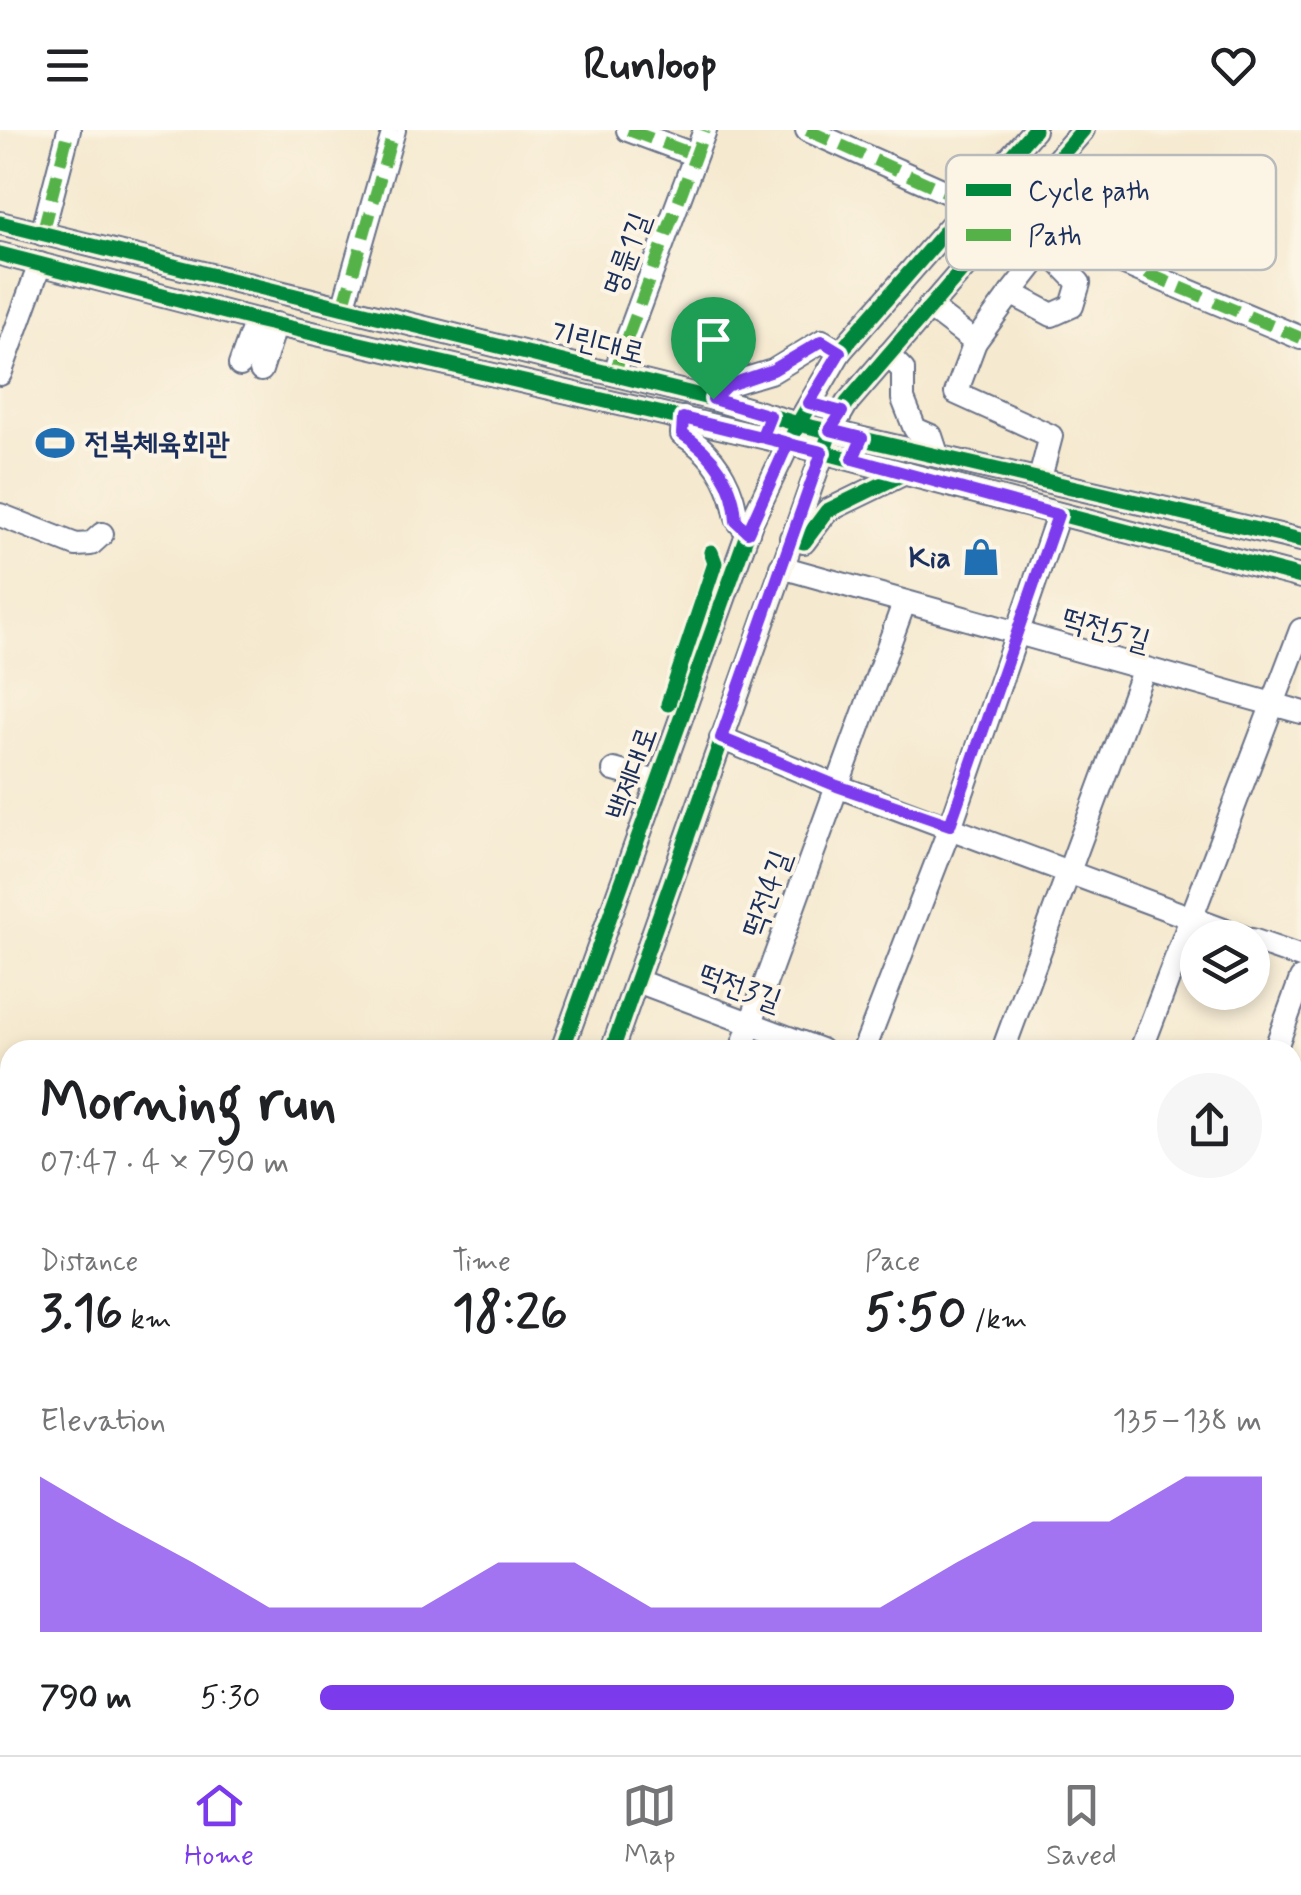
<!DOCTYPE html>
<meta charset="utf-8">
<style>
body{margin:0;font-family:Mynerve,"Poor Story",sans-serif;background:#f6f6f6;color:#202124;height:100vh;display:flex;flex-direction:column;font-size:38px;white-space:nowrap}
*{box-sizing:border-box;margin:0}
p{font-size:32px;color:#757577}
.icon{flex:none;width:55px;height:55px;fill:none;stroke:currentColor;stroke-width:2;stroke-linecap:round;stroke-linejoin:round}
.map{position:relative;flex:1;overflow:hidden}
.side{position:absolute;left:0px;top:910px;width:1302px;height:715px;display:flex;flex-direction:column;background:#fff;border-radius:30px 30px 0 0;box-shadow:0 5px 15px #0003}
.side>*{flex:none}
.controls{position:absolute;left:1180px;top:790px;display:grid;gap:20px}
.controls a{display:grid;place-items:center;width:90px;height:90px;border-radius:50%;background:#fff;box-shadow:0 5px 15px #0003;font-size:50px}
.pin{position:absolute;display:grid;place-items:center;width:85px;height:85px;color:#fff;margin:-102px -42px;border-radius:50% 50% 50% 0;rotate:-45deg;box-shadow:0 0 10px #0007}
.pin .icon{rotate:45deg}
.round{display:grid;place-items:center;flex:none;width:105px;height:105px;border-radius:52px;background:#f6f6f6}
.headline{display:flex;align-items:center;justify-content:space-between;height:170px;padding:0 40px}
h1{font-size:55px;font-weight:700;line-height:75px}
.figures{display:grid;grid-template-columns:repeat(3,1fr);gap:15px;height:170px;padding:10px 40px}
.figures div{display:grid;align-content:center}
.figures b{font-size:50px;font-weight:700}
.figures small{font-size:28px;font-weight:400}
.figures p{font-size:28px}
.chart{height:280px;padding:20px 40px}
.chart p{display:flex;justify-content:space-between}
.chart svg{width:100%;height:180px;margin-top:10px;fill:#7c3aed;opacity:.7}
ul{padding:0 40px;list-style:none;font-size:32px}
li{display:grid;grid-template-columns:160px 120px 1fr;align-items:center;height:75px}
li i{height:25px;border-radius:12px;background:#7c3aed}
header{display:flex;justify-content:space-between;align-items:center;height:130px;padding:0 40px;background:#fff;font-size:45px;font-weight:700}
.tab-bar{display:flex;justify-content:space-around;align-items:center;height:140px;border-top:2px solid #e0e0e0;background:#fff;font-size:28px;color:#757577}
.tab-bar a{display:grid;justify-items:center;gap:5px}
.tab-bar .active{color:#7c3aed}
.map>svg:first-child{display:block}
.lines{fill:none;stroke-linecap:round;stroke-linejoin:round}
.minor-casing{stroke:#677086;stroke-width:26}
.minor{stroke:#fff;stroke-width:22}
.quiet{stroke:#55b248;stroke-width:12;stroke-dasharray:25 12;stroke-linecap:butt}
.cycleway-casing{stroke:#fcf5e5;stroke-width:21}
.cycleway{stroke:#00873e;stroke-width:15}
.route-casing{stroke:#fff;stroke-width:20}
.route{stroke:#7c3aed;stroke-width:12}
.labels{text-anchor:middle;stroke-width:8;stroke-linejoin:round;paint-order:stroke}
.street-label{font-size:30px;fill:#1b2f5e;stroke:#fcf5e5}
.poi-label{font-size:30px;font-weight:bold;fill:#1b2f5e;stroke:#fcf5e5;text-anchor:start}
.key{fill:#fcf5e5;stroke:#b8babc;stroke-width:2.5}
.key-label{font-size:28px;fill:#1b2f5e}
</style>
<header><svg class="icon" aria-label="menu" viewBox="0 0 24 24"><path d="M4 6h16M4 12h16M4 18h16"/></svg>Runloop<svg class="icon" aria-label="heart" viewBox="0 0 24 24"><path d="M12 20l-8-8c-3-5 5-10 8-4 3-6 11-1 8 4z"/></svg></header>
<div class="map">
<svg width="1301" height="1625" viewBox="0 0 1301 1625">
<rect width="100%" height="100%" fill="#fcf5e5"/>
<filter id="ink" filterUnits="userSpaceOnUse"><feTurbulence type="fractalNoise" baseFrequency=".01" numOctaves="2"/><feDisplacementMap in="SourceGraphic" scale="20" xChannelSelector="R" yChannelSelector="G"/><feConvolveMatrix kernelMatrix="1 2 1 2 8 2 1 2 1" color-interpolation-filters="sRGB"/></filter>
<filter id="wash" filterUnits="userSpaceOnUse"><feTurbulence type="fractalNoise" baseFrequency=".0048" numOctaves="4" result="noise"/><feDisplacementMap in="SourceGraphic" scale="40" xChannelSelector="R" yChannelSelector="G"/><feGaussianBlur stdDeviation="2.25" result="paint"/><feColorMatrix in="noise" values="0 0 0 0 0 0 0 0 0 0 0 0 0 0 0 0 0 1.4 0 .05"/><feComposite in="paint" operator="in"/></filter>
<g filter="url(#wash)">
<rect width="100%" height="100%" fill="#f5e9cf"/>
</g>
<g filter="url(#ink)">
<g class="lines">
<g class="minor-casing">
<g id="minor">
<path d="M628,0L695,25"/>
<path d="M807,0L969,72"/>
<path d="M1017,75L1041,99L1301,208"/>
<path d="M0,93L713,269L798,294L1301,410"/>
<path d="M42,104L69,0"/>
<path d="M0,124L256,190L788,313L1301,447"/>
<path d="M1011,163L1055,107"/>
<path d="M929,177L975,212"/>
<path d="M343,178L394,0"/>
<path d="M888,225L903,240V269L915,299L931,306L937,324"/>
<path d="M240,235L256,190"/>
<path d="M261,240L276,194"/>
<path d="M0,244L40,134"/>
<path d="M614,244L705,0"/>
<path d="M713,269L726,255L773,241L822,211L840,222"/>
<path d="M683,288L682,304C707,319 723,339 732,367C737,383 734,390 748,402"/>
<path d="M1040,348L1051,306L956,263L975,212L1011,163L1052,185L1072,176L1079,153L1048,121"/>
<path d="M0,385L76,415L91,414L102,404"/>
<path d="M791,408L804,412L827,381L905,343"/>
<path d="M781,437L1301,582"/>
<path d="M721,608L837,656L1245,808"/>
<path d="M614,640L657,652"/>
<path d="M1252,810L1301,827"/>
<path d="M637,851L821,920"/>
<path d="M562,920L751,393L798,294L840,222L1034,0"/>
<path d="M612,920L831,300L847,273L1083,0"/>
<path d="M741,920L904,473"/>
<path d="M864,920L951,695L1058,385"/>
<path d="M1003,920L1143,541"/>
<path d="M1141,920L1301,500"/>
<path d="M1275,920L1301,849"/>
<path d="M1292,1097L1301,1100"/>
<path d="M1292,1221L1301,1198"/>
<path d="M1292,1282L1301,1259"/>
<path d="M1292,1307V1312"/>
<path d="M0,1536L10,1540"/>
<path d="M210,1615L237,1625"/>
<path d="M900,1615L904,1625"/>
<path d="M4,1625L10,1610"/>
<path d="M303,1625L306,1615"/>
<path d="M343,1625L347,1615"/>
<path d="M478,1625L482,1615"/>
<path d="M605,1625L609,1615"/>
<path d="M801,1625L833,1615"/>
<path d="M1142,1625L1146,1615"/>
<path d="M1165,1625L1169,1615"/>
</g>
</g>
<use href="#minor" class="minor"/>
<g class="quiet">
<path d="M628,0L695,25"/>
<path d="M807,0L969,72"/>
<path d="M1017,75L1041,99L1301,208"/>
<path d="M42,104L69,0"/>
<path d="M343,178L394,0"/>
<path d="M614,244L705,0"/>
<path d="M4,1625L10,1610"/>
</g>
<g class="cycleway-casing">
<g id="cycleway">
<path d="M0,93L713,269L798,294L1301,410"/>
<path d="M0,124L256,190L788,313L1301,447"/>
<path d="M791,408L804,412L827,381L905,343"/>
<path d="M668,574L715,433L711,422"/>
<path d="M562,920L751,393L798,294L840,222L1034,0"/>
<path d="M612,920L831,300L847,273L1083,0"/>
</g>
</g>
<use href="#cycleway" class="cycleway"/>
</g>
</g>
<g class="lines" filter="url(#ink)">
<g class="route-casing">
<path id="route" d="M713,269L770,286L762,306L788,313L748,402L736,391C735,354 713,323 682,304L683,288L822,322L721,608L837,656L950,695L1058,385L853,329L862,308L830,300L842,282L809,273L840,222L822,211L773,240L726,256L713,269"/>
</g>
<use href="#route" class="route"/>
</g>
<defs>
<g id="stadium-bare" transform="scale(3)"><path d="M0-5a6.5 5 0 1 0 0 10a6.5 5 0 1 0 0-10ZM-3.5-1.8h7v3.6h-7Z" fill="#1f6fb2" stroke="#fcf5e5" stroke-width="2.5" paint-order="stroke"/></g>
<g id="shop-bare" transform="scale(3)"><path d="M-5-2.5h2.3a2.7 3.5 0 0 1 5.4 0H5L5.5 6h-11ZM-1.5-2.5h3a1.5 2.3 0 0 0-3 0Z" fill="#1f6fb2" stroke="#fcf5e5" stroke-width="2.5" paint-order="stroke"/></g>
</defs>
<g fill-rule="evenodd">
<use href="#stadium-bare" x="55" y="313"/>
<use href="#shop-bare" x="981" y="427"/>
</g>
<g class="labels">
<g class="street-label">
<text transform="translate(626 124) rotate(-70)" y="10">명륜1길</text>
<text transform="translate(598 212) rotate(14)" y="10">기린대로</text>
<text transform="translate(1106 499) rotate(16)" y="10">떡전5길</text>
<text transform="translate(631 643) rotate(-70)" y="10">백제대로</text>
<text transform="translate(766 764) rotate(-70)" y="10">떡전4길</text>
<text transform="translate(740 857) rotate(20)" y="10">떡전3길</text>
</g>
<g class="poi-label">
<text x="85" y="323">전북체육회관</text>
<text x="951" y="437" text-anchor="end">Kia</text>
</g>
</g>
<rect x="946" y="25" width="330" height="115" rx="15" class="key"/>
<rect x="966" y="54" width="45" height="12" fill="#00873e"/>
<rect x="966" y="99" width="45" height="12" fill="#55b248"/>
<g class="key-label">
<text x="1028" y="70">Cycle path</text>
<text x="1028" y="115">Path</text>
</g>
</svg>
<div class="controls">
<a><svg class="icon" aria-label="layers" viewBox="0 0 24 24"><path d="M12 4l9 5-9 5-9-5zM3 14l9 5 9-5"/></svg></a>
</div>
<div class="pin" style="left:713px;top:269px;background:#1e9e55"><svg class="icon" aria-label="arrive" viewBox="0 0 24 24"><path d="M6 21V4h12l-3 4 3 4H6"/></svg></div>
<section class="side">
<div class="headline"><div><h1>Morning run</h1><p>07:47 · 4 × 790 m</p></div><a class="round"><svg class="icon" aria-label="share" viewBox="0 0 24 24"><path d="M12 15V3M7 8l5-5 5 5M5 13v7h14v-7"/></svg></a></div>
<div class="figures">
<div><p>Distance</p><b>3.16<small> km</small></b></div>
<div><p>Time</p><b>18:26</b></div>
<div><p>Pace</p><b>5:50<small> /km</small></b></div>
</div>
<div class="chart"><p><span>Elevation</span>135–138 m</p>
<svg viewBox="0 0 160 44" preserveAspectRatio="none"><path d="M0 44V6L10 17L20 27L30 38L40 38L50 38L60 27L70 27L80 38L90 38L100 38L110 38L120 27L130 17L140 17L150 6L160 6V44z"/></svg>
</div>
<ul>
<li><b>790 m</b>5:30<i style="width:97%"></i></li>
</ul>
</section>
</div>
<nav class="tab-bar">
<a class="active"><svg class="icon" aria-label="home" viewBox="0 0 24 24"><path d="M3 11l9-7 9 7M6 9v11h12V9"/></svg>Home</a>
<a><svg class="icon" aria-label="map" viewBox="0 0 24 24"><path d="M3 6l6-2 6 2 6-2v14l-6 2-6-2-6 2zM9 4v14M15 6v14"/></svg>Map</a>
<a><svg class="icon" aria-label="saved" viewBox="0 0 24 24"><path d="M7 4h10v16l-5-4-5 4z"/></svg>Saved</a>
</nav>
